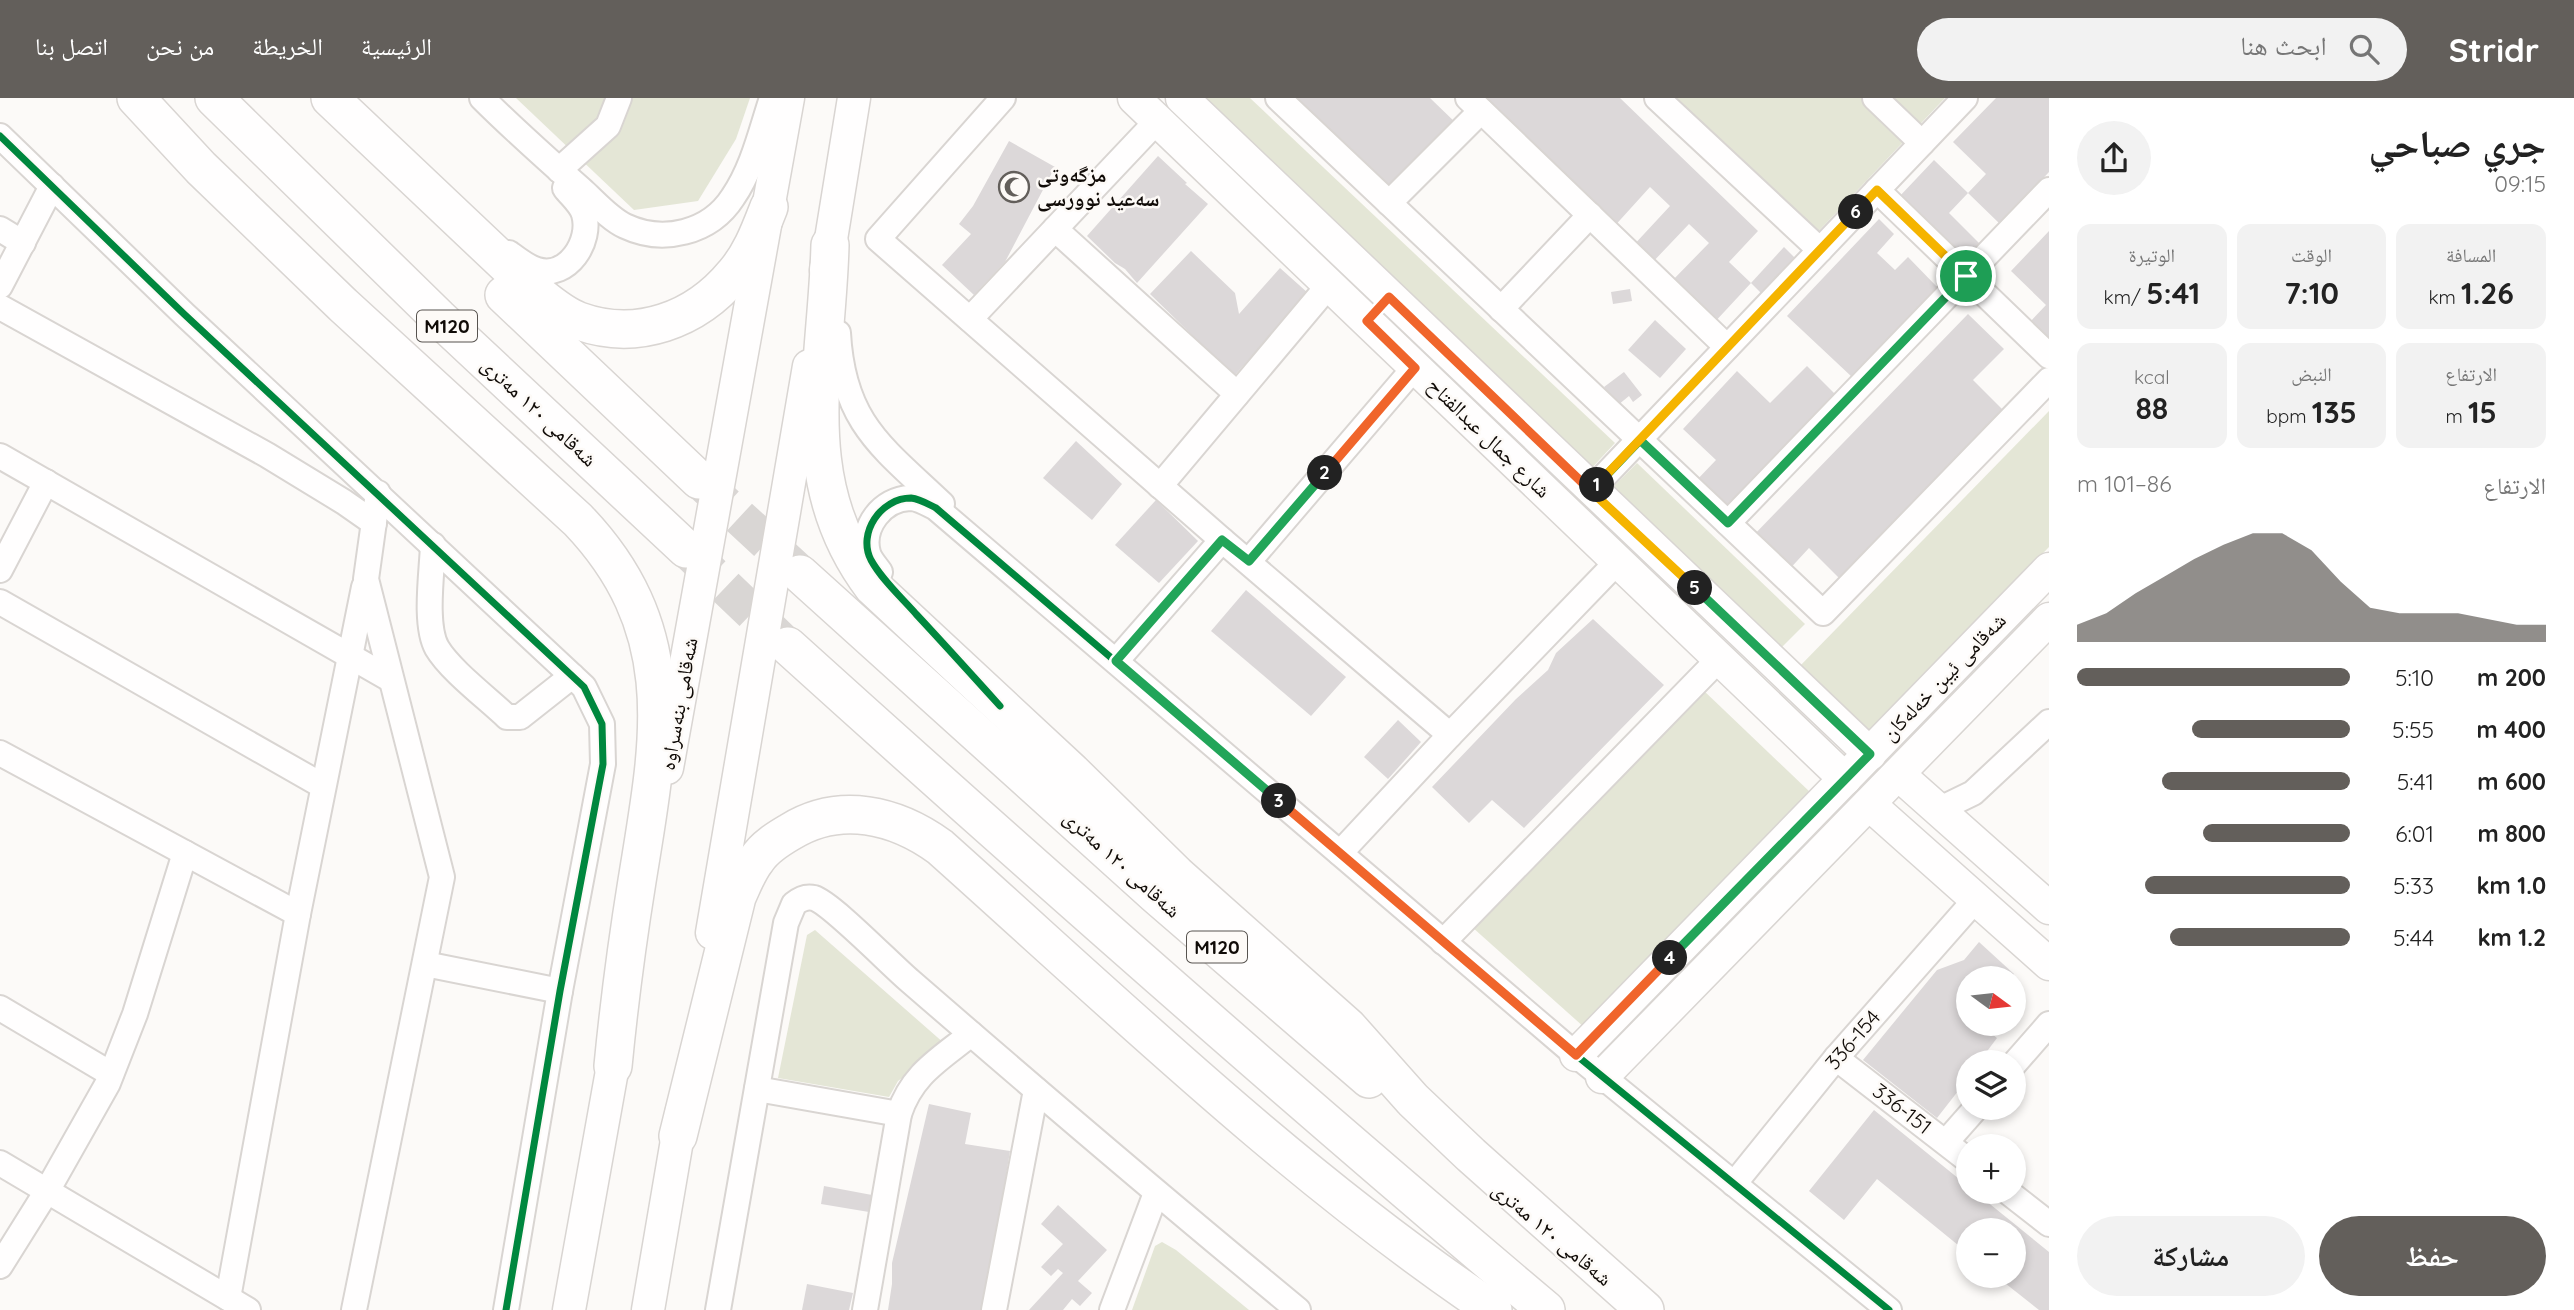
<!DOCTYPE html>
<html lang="ar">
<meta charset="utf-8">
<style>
body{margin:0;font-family:Quicksand,"Noto Naskh Arabic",sans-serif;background:#f2f2f2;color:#222;direction:rtl;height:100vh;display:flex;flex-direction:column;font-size:26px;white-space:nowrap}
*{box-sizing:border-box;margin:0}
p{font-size:23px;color:#767676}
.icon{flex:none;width:38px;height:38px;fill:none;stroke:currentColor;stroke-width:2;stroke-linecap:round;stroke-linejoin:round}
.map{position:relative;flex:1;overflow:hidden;direction:ltr}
.details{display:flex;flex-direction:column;background:#fff;width:525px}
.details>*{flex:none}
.needle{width:46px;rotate:105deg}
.fabs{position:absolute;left:1956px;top:868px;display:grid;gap:14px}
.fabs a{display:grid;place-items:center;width:70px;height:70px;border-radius:50%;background:#fff;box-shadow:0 4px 10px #0003;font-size:35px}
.pin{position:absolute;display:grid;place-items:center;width:60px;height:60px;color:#fff;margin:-30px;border:4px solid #fff;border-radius:50%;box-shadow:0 2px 7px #0007}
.km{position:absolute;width:35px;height:35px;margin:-18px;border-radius:50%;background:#222;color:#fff;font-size:19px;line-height:35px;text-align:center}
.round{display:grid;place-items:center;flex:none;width:74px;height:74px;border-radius:37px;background:#f2f2f2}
.summary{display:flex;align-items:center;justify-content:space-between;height:119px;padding:0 28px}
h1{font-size:38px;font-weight:700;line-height:52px}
.stats{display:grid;grid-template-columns:repeat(3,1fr);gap:10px;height:119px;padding:7px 28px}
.stats div{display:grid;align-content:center;border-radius:14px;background:#f2f2f2;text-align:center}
.stats b{font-size:30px;font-weight:700}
.stats small{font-size:19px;font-weight:400}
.stats p{font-size:19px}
.chart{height:196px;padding:14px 28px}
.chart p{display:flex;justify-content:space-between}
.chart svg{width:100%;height:126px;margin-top:7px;fill:#635f5b;opacity:.7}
.action{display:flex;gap:14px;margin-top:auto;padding:14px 28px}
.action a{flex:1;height:80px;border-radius:42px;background:#635f5b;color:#fff;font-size:28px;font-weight:700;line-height:80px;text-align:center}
.action a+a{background:#f2f2f2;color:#222}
ul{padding:0 28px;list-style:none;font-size:23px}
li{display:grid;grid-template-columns:112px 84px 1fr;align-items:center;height:52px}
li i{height:18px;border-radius:9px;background:#635f5b}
header{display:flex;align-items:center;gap:42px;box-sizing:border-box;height:98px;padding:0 35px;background:#635f5b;color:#fff}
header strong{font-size:33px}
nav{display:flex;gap:38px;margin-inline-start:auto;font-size:24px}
.search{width:490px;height:63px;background:#f2f2f2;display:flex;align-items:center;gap:18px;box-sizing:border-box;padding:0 24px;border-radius:38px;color:#767676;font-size:26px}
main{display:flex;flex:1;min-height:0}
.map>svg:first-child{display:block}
.green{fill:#e4e6d6}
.building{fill:#dcd8d9}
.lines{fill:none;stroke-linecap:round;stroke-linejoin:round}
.highway-tunnel{stroke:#d9d6d4;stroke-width:37;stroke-dasharray:37 18;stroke-linecap:butt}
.minor-casing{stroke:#d9d5d2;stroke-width:28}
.major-casing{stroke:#d9d5d2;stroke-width:35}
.highway-casing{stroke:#d9d5d2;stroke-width:40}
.minor{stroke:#fffefe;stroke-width:24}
.major{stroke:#fffefe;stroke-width:32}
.highway{stroke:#fffefe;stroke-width:37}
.cycleway-casing{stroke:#fdfaf7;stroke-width:11}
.cycleway{stroke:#00873e;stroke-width:7}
.split-1-casing{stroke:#fff;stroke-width:14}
.split-2-casing{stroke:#fff;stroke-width:14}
.split-3-casing{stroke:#fff;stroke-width:14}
.split-4-casing{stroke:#fff;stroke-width:14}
.split-5-casing{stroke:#fff;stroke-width:14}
.split-6-casing{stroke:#fff;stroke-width:14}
.split-7-casing{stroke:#fff;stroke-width:14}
.split-1{stroke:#22a559;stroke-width:9}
.split-2{stroke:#f0652b;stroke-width:9}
.split-3{stroke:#22a559;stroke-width:9}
.split-4{stroke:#f0652b;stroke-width:9}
.split-5{stroke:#22a559;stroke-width:9}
.split-6{stroke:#f5b400;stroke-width:9}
.split-7{stroke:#f5b400;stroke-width:9}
.labels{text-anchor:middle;stroke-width:5;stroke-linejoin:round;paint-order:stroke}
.shield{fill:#fdfaf7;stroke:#57534f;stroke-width:2}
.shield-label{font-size:19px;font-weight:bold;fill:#100b07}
.poi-label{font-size:21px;font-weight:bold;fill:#100b07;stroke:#fdfaf7;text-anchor:start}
.street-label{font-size:21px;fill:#100b07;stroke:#fdfaf7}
</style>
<header>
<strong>Stridr</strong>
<div class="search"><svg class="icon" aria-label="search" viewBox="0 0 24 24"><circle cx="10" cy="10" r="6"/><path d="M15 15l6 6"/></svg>ابحث هنا</div>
<nav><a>الرئيسية</a><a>الخريطة</a><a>من نحن</a><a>اتصل بنا</a></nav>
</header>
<main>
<section class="details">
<div class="summary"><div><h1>جري صباحي</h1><p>09:15</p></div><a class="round"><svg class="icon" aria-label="share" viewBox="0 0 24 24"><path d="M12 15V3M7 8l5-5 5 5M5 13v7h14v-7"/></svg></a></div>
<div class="stats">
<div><p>المسافة</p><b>1.26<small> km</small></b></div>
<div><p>الوقت</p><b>7:10</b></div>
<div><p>الوتيرة</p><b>5:41<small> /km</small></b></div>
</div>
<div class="stats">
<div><p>الارتفاع</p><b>15<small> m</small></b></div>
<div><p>النبض</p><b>135<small> bpm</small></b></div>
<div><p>kcal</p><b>88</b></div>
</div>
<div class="chart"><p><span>الارتفاع</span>86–101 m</p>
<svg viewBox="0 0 160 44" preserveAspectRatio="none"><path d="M0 44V38L10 34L20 27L30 21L40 15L50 10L60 6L70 6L80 12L90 23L100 32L110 34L120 34L130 34L140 36L150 38L160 38V44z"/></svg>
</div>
<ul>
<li><b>200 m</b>5:10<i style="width:100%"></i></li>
<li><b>400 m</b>5:55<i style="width:58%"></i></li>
<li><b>600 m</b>5:41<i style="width:69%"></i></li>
<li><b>800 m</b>6:01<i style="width:54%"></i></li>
<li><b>1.0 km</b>5:33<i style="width:75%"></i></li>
<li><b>1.2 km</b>5:44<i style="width:66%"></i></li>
</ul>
<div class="action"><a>حفظ</a><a>مشاركة</a></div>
</section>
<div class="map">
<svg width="2049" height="1212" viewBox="0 0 2049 1212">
<rect width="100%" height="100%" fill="#fcfaf8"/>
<g class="green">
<path d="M516,0H750L736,41L698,103L634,112Z"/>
<path d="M1199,0H1250L1615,345L1589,373Z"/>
<path d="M1668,0H1945L1813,139Z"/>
<path d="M2049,313V449L1869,635L1797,571Z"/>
<path d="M1637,365L1805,526L1778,553L1609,393Z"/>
<path d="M1702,591L1811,695L1585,930L1472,829Z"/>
<path d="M815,832L945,946L898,983L889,999L778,980L807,837Z"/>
<path d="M1162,1144L1176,1152L1249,1212H1132L1155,1148Z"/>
</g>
<g class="building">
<path d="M1284,0H1430L1459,28L1390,102Z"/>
<path d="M1474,0H1620L1758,133L1729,164L1751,185L1712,227L1669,186L1709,145L1689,126L1650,167L1631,150L1670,108L1650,89L1611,132Z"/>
<path d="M1996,0H2049V74L2000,126L1968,95L1949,115L1982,148L1965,165L1898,100L1934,62L1968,95L1986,76L1953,44Z"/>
<path d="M1009,43L1055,69L1005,164L974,197L942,167L971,136L959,126L973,108Z"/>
<path d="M1158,58L1187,85L1185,86L1208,106L1137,185L1125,171L1115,165L1087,138Z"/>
<path d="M1879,121L1894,136L1877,155L1895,172L1908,159L1938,190L1852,279L1787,218Z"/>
<path d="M2049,133V244L2029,225L2046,207L2011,173Z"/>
<path d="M1784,149L1795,160L1762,196L1751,185Z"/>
<path d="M1191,153L1235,195L1239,216L1280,170L1308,195L1234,278L1150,196Z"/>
<path d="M1630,191L1632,203L1613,206L1611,194Z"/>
<path d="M1968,216L2004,251L1973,282L2005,314L1841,482L1809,450L1785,476L1749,442Z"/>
<path d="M1655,222L1686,251L1660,280L1628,252Z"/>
<path d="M1807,268L1837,298L1724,415L1693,386L1716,362L1683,331L1737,273L1770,305Z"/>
<path d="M1624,274L1642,297L1633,304L1629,298L1618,307L1604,289Z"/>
<path d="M1076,343L1122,386L1092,422L1043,380Z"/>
<path d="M1156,402L1198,443L1159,485L1115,447Z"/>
<path d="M1246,492L1346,579L1311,618L1211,533Z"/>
<path d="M1593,521L1664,587L1524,730L1492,702L1469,725L1432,689L1516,601L1548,572L1556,555Z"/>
<path d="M1398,622L1421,644L1388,681L1364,659Z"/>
<path d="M1979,844L2014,876L2010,880H1969V905L1962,913L1969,918V926H1979L1997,940L1979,964H1969V979L1937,1020L1863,962L1937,872L1964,862Z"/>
<path d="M929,1006L971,1015L965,1046L1010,1053L984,1212H888L892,1186V1165Z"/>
<path d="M1874,1012L1969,1089V1094H1975L2049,1154V1212H2039L1996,1178H2014V1132H1969V1156L1877,1081L1844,1122L1809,1093Z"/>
<path d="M824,1088L872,1097L869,1114L821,1106Z"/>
<path d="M1058,1107L1107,1152L1078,1183L1092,1195L1080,1208L1072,1201L1063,1212H1029L1063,1175L1058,1171L1051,1178L1041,1169L1063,1146L1041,1126Z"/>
<path d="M807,1186L853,1195L849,1212H802Z"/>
</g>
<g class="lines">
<g class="highway-tunnel">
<path d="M699,382L800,475"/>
<path d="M686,451L786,547"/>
</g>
<g class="minor-casing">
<g id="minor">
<path d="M482,0C515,33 549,63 584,94C596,105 610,121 625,128C663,146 710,135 733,99C753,70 761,33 772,0"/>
<path d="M1003,0L878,141L1222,442L1450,637"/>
<path d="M1278,0L1823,515L2049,282"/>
<path d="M1468,0L1727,249"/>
<path d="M1657,0L1820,152"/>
<path d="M1875,0L1922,45"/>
<path d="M0,38L184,216L584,589L602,626L603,666L560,893L506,1212"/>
<path d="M559,72L608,28L619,0"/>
<path d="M1877,92L2049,258"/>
<path d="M1389,105L1481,13"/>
<path d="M0,131L23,145"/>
<path d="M1055,131L1237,296"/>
<path d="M509,155C517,161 527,169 537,172C568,181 592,143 584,116C581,106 571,98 565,90"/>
<path d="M0,188L52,88"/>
<path d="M0,209L267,357L344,404L374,425"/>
<path d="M1501,211L1590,117"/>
<path d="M970,221L1157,23"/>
<path d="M838,235C843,325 882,349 942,406"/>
<path d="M0,358L390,581"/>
<path d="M1160,388L1329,187"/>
<path d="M1591,392L1965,0"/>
<path d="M1728,425L2049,92"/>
<path d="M433,447C432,474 424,527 437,550C450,572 487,600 507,619H520L572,578"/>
<path d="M1249,463L1415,269"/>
<path d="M0,472L46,384"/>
<path d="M880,474C876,468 870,462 868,455C861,429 882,401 910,400C919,400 928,406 936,410L1576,957L1889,1212"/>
<path d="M0,504L323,688"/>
<path d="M1116,563L1222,442"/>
<path d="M0,655L298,816"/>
<path d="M1938,712L1973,695L2049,624"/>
<path d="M1340,755L1450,637L1618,463"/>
<path d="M1443,844L1719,561"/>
<path d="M425,866L560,893"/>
<path d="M0,910L111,976"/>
<path d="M1836,960L1969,1063"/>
<path d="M2014,966L2049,926"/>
<path d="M757,991L899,1016"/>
<path d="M1946,1044L1976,1010"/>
<path d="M0,1065L248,1212"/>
<path d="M1734,1086L1836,960L1976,801"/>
<path d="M2008,1094L2049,1126"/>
<path d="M0,1168L47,1093L108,985L135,916L185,755"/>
<path d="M228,1200L298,816L364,489"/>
<path d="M354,1212L442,779L366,481L378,395"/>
<path d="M718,1212L786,825L794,806C800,801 806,798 814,800C831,805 891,867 910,883C1038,994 1167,1104 1298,1212"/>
<path d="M865,1212L899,1016C912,976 939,962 971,936"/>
<path d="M994,1212L1036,992"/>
<path d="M1112,1212L1156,1095"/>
</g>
</g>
<g class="major-casing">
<g id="major">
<path d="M1134,0L1845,681"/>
<path d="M1182,0L1870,656"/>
<path d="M826,172L854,0"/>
<path d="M667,670L788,0"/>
<path d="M1898,676L2049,810"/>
<path d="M1869,706L2049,866"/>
<path d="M712,835L809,268"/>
<path d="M1576,957L2049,471"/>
<path d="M1602,979L2049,521"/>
<path d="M569,1212L617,945"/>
<path d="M648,1212L682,1013"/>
</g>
</g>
<g class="highway-casing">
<g id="highway">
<path d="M136,0L201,70L343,207L578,422C685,534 659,646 637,783C627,845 619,906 613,968"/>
<path d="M214,0L439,220L686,451"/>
<path d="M330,0L534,193C548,204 562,217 579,223C637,244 696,222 734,176C751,157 760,132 769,109"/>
<path d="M830,147C827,270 792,382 873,489L1072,674L1177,777L1348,929L1413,1002L1471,1057L1645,1212"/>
<path d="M504,197L699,382"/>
<path d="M800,476L1157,798L1369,981"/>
<path d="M788,548C1037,773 1289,995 1546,1212"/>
<path d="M678,1038L737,799C743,786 748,772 757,761C765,749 778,741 790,734C840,703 896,717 940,749C1119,909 1294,1078 1493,1212"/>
</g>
</g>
<use href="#minor" class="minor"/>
<use href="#major" class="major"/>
<use href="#highway" class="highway"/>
<g class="cycleway-casing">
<g id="cycleway">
<path d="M0,38L184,216L584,589L602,626L603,666L560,893L506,1212"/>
<path d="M1000,608C972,577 944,546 916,516C901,499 882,482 871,462C857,435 881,400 911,400C920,401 928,406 936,410L1576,957L1889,1212"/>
</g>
</g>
<use href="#cycleway" class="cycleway"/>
</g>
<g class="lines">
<g class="split-1-casing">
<path id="split-1" d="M1597,387L1640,342L1728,425L1966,178"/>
</g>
<g class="split-2-casing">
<path id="split-2" d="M1325,375L1415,270L1367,223L1389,199L1591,393L1597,387"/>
</g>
<g class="split-3-casing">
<path id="split-3" d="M1279,703L1116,563L1222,442L1249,463L1325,375"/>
</g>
<g class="split-4-casing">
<path id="split-4" d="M1279,703L1576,957L1670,860"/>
</g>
<g class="split-5-casing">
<path id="split-5" d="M1670,860L1870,656L1695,490"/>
</g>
<g class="split-6-casing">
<path id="split-6" d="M1695,490L1591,393L1856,114"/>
</g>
<g class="split-7-casing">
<path id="split-7" d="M1856,114L1877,92L1966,178"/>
</g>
<use href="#split-1" class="split-1"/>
<use href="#split-2" class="split-2"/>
<use href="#split-3" class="split-3"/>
<use href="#split-4" class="split-4"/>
<use href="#split-5" class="split-5"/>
<use href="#split-6" class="split-6"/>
<use href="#split-7" class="split-7"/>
</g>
<defs>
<g id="mosque-ring" transform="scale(1.575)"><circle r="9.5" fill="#fdfaf7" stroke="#635f5b" stroke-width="1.5"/><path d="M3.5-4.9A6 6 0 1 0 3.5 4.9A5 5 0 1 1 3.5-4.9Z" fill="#635f5b"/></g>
</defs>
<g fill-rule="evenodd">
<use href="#mosque-ring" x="1014" y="89"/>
</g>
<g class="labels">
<g class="shield">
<rect x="417" y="212.5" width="60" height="31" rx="5"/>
<rect x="1187" y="833.5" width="60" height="31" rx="5"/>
</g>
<g class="shield-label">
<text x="447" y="235">M120</text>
<text x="1217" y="856">M120</text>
</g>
<g class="poi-label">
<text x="1037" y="84">مزگەوتی<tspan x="1037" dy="24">سەعید نوورسی</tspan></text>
</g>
<g class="street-label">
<text transform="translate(539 314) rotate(43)" y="7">شەقامی ١٢٠ مەتری</text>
<text transform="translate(1489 340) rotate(44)" y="7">شارع جمال عبدالفتاح</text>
<text transform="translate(1944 579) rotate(-46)" y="7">شەقامی ئیبن خەلەکان</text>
<text transform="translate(679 606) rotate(-80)" y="7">شەقامی بنەسراوە</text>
<text transform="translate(1122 766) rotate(42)" y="7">شەقامی ١٢٠ مەتری</text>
<text transform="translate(1853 942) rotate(-49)" y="7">336-154</text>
<text transform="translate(1902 1011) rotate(38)" y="7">336-151</text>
<text transform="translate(1552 1136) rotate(40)" y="7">شەقامی ١٢٠ مەتری</text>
</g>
</g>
</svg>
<div class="fabs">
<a><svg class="needle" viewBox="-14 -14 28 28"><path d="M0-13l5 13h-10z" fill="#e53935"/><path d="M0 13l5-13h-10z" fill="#767676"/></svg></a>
<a><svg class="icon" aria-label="layers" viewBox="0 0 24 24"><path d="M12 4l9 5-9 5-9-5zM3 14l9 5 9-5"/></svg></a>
<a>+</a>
<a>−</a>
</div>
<div class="pin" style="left:1966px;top:178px;background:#1e9e55"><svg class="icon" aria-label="arrive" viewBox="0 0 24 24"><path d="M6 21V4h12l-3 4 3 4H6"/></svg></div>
<b class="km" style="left:1597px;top:387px">1</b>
<b class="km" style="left:1325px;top:375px">2</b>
<b class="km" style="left:1279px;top:703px">3</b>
<b class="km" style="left:1670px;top:860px">4</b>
<b class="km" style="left:1695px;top:490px">5</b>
<b class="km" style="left:1856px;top:114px">6</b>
</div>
</main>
